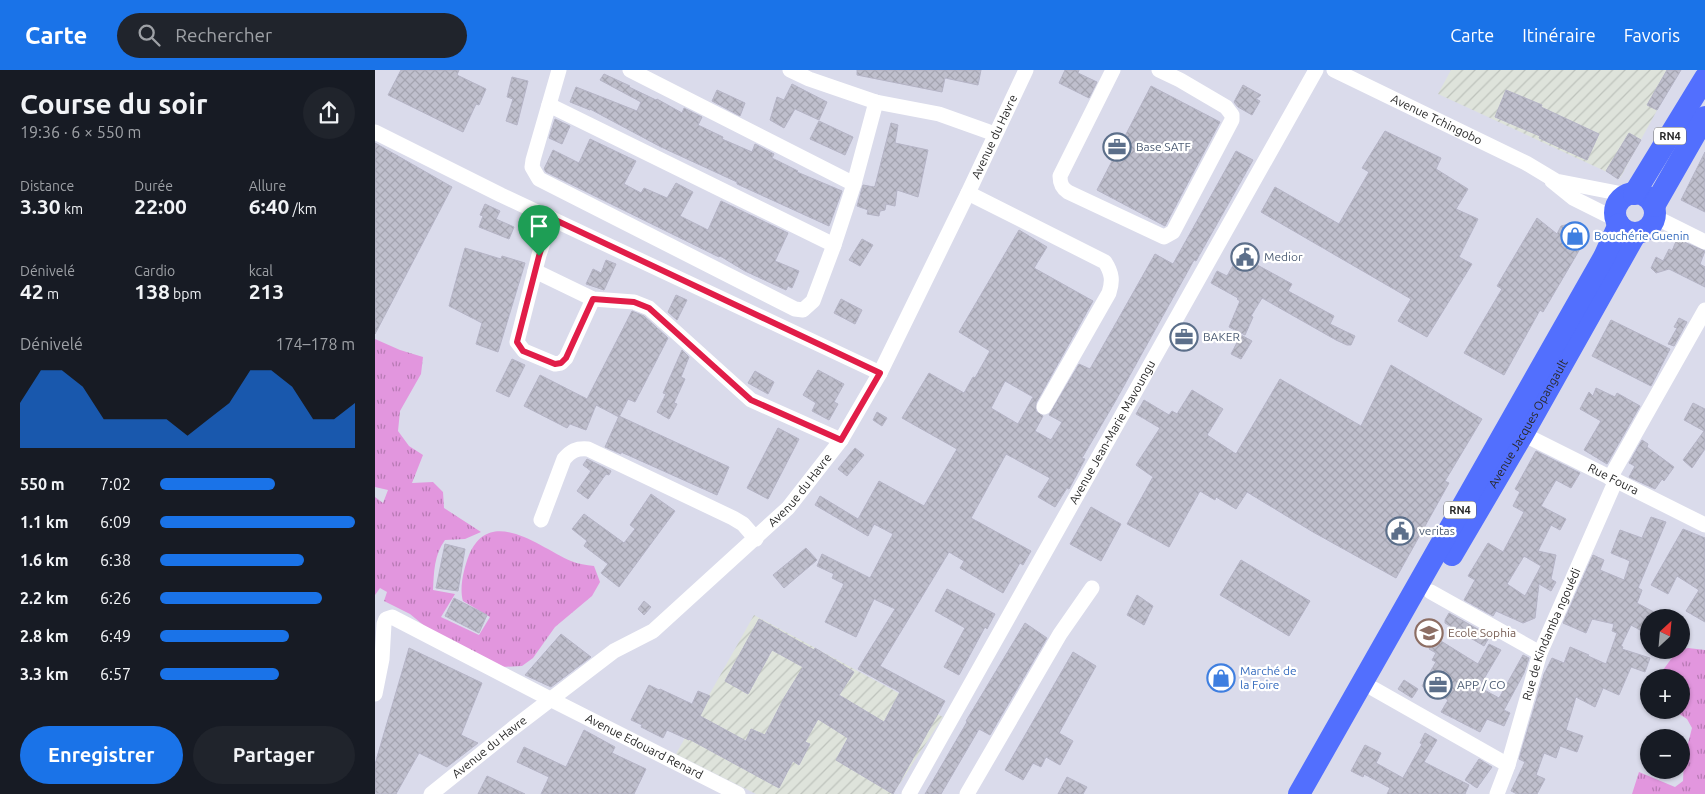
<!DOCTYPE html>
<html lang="fr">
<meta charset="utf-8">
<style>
body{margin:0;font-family:Ubuntu,sans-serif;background:#20242c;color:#f1f3f6;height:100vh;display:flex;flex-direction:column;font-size:19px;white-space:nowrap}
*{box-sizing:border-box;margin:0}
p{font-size:16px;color:#9ea1a6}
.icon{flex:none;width:28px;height:28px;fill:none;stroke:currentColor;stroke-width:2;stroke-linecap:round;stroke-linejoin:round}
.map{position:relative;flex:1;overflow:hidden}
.sheet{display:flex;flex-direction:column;background:#171b24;width:375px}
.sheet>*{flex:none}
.needle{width:32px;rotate:26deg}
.controls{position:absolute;left:1265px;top:539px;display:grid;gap:10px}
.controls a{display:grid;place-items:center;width:50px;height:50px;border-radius:50%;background:#171b24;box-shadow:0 1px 4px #0004;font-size:25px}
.pin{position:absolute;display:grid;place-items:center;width:42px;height:42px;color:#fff;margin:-51px -21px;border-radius:50% 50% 50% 0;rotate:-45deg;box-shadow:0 0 5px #0007}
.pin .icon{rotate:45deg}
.round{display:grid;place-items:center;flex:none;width:52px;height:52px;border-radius:26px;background:#20242c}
.head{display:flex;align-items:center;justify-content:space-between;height:85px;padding:0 20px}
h1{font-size:28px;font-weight:700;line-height:38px}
.figures{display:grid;grid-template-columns:repeat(3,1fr);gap:8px;height:85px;padding:5px 20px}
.figures div{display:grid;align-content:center}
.figures b{font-size:21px;font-weight:700}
.figures small{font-size:14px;font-weight:400}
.figures p{font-size:14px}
.chart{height:140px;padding:10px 20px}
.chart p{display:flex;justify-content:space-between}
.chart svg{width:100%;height:90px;margin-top:5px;fill:#1a73e8;opacity:.7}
.primary-button{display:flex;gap:10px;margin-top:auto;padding:10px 20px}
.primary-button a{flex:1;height:58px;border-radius:30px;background:#1a73e8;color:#fff;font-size:20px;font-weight:700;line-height:58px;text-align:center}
.primary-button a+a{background:#20242c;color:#f1f3f6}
ul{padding:0 20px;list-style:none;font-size:16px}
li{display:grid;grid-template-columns:80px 60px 1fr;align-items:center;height:38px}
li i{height:12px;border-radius:6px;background:#1a73e8}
header{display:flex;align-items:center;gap:30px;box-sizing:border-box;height:70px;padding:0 25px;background:#1a73e8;color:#fff}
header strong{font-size:24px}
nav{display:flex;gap:28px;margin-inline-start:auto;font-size:18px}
.search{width:350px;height:45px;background:#20242c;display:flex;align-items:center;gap:12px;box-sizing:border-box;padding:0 18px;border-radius:28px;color:#9ea1a6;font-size:19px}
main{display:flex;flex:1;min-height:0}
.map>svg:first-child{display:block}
.industrial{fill:url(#industrial-furrows)}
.grass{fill:url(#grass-tufts)}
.building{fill:url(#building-cross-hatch);stroke:#b5b4c6;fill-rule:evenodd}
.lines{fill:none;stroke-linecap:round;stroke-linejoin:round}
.minor{stroke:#fff;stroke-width:15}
.highway{stroke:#526ffe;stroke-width:22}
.route-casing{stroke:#fff;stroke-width:10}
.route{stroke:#e11d48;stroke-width:6}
.labels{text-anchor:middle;stroke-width:4.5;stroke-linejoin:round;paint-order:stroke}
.shield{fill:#fff;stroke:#696969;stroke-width:1}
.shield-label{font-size:11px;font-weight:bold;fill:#292929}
.street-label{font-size:12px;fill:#292929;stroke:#fff}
.service-label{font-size:12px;fill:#4e5e75;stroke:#fff;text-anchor:start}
.shop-label{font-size:12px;fill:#366cbe;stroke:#fff;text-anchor:start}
.education-label{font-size:12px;fill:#785e54;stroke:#fff;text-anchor:start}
</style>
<header>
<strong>Carte</strong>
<div class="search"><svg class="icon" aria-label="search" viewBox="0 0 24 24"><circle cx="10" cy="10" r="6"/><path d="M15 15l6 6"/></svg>Rechercher</div>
<nav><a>Carte</a><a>Itinéraire</a><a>Favoris</a></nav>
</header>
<main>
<section class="sheet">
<div class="head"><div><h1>Course du soir</h1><p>19:36 · 6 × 550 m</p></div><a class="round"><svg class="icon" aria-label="share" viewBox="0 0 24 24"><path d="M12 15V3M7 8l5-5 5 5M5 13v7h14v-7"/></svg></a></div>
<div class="figures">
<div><p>Distance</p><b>3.30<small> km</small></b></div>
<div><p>Durée</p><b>22:00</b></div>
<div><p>Allure</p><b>6:40<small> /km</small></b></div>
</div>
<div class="figures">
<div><p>Dénivelé</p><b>42<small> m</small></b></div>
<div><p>Cardio</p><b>138<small> bpm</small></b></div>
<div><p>kcal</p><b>213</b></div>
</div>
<div class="chart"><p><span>Dénivelé</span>174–178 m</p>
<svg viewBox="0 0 160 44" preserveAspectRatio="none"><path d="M0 44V22L10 6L20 6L30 14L40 30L50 30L60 30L70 30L80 38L90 30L100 22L110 6L120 6L130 14L140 30L150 30L160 22V44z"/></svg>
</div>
<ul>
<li><b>550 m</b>7:02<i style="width:59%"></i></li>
<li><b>1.1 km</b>6:09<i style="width:100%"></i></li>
<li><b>1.6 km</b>6:38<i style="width:74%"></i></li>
<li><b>2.2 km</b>6:26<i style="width:83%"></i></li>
<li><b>2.8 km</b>6:49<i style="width:66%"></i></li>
<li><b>3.3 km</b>6:57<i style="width:61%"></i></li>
</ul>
<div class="primary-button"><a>Enregistrer</a><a>Partager</a></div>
</section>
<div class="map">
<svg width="1330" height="724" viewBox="0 0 1330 724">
<defs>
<pattern id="industrial-furrows" width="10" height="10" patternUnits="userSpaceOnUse" patternTransform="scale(1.25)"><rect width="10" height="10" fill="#dee3db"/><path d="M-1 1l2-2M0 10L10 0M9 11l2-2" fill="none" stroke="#bec3bc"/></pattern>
<pattern id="grass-tufts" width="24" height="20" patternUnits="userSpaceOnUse" patternTransform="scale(1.25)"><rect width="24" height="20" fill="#e296de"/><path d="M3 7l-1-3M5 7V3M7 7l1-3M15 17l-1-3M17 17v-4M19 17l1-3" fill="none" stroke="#b77ab4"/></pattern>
<pattern id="building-cross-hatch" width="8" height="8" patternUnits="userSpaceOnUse" patternTransform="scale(1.25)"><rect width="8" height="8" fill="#bfbfcd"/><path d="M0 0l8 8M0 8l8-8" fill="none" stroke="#a4a4b0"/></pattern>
</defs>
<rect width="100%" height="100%" fill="#dadbeb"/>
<g class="industrial">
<path d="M1076,0H1304L1245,108L1063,24Z"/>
<path d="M379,545L568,647L518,724H381L301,684Z"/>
</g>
<g class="grass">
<path d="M0,269L25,280L48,287L46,304L25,341L23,361L34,376L48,385L37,413L58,412L68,422L69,438L106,462L90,469L70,470C59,485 59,502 58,520L80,524L66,547L104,565L115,547L88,531C84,518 89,498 94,485C115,435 164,477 196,491C203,494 211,495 219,496L225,512L217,526L180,557L158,588L147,596L127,597L58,563L35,544L9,531L12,522L5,518L0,525V427L8,433L13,420L0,417Z"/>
<path d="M1313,578L1330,580V724H1257L1264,702L1300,717L1308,711L1309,689L1317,658L1312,649L1298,640H1306V608L1289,607L1288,600L1302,581Z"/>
</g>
<g class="building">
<path d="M26,0H84L82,5L111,19L104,35L101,34L88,62L13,25Z"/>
<path d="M482,0H606L603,15L570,8L567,22L482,5Z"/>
<path d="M690,0H704L703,3L722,12L714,28L684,13Z"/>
<path d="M1292,0H1306L1282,40L1272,35Z"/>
<path d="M229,4L255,16L254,17L281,30L282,29L307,43L309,38L327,47L323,55L348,67L347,69L377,82L380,74L399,84L397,88L423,101L422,102L467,121L454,156L362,114V112L286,77L215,39V40L195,32L201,17L262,41L266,32L225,10Z"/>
<path d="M137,7L153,11L142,55L131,51L138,29L132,27Z"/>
<path d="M417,14L452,32L444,50L420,39L409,58L395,50L402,27L409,30Z"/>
<path d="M868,15L886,25L881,29L885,31L877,45L863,37L859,32Z"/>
<path d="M776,16L845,52L790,156L722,120Z"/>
<path d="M342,20L370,33L365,46L337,31Z"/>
<path d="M1131,20L1167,35L1166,37L1224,64L1212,90L1164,68L1165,66L1120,47Z"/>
<path d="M180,49L195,56L187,74L174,68Z"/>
<path d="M444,51L478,67L470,85L435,69Z"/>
<path d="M516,53L523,55L520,73L553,80L543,127L522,120L520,136L511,134L510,140L505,141L504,146L492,144L493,140L482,136L488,115L499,117L500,116Z"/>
<path d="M1010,61L1066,88L1061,99L1093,119L1081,139L1103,149L1084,187L1097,194L1052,267L1023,251L1036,229L886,142L900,117L964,154L994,102L987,98Z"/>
<path d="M1254,63L1266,70L1243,109L1231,101Z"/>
<path d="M215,69L261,91L249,114L266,123L269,118L292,128L301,113L318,122L305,146L333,160L346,131L413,163L400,191L424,201L417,218L413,216L411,220L370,201L345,186L344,187L171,102L169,99L178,80L204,93Z"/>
<path d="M0,73L77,117L0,264Z"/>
<path d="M861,81L878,90L821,191L819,190L741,330L707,388L710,389L694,419L692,418L680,437L663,427L675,408L631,384L596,448L656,481L648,495L645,493L628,523L585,498L589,491L574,482L505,596L570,631L518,724L461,690L473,668L443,649L430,672L435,674L424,695L418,691L404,718L314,669V670L292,660L288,668L266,657L267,655L256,650L274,615L284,620L285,619L317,634L323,621L335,626L325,646L371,671L376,659L390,665L409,628L428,597L397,580L373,624L350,611L384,549L439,580L440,578L479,602L464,625L509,652L525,622L483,599L520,539L499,529L481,567L450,552L469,514L457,508L459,504L442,496L447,484L495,508L518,464L499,454L493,466L440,435L445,426L483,449L504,411L549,436L582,379L527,348L554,303L589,323L598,307L600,308L615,281L584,262L644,160L672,177L659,198L718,231L661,333V341L668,346L660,361L676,370L687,352L674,345L704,294L715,299L780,184L798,194ZM630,311L658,327L643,354L616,338Z"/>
<path d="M1330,82V142L1306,130Z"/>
<path d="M110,134L125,141L121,149L139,157L134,169L104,157L108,146L105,145Z"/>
<path d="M1162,148L1182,164L1186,156L1198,153L1209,172L1168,242L1165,240L1129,305L1089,283L1127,219L1122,216Z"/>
<path d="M487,169L498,175L485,196L474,190Z"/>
<path d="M1302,169L1330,181L1325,194L1330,197V217L1294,199L1281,203L1276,198L1281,187L1288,191L1294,179L1297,181Z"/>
<path d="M90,178L126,189L127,186L150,193L123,282L101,274L107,253L74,236Z"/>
<path d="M864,185L917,214L913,221L959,246L955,254L980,266L976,275H972L961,270L887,228L876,246L878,247L870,265L854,257L865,231L862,229L863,228L836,213L842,201L852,206Z"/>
<path d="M231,190L241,194L229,220L211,214L218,199L226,203Z"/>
<path d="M301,225L312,230L302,250L293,242Z"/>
<path d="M466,229L487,240L480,254L459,243Z"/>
<path d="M257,241L269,246L293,268L260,332L253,329L244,347L221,335L211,360L195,354L192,358L149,336L165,305L212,329Z"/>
<path d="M1304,248L1312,252L1299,276L1293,274L1302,258L1299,257Z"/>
<path d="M1236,250L1295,279L1276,316L1217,286Z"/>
<path d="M866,265L877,271L866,289L856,284Z"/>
<path d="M307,280L314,287L306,307L310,309L299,333L302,334L294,349L282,342L291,324L288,323Z"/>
<path d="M137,289L150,295L134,327L121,321Z"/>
<path d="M1016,295L1107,349L1070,411L1074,413L1021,508L938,462L872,422L861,439L841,427L840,430L825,421L794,477L752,454L778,407L761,395L785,358L761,344L769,330L794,345L797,341L802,344L817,320L848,339L832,365L861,384L905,309L986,356Z"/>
<path d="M443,300L469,314L459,332L463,334L454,350L437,341L441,333L428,325Z"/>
<path d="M380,301L399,312L393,324L373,313Z"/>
<path d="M1221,318L1240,327L1242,323L1265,336L1232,394L1209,380L1226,351L1205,339L1214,322L1218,326Z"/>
<path d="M1318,333L1330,339V379L1317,398L1308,390L1329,361L1309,350Z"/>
<path d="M502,342L512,348L507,356L498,350Z"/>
<path d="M244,346L354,397L342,425L246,382V384L230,377Z"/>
<path d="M403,358L424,369L393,429L372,418Z"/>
<path d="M1267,370L1273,374L1272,377L1299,397L1289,411L1287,409L1280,419L1254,407L1260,396L1254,393Z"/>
<path d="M480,378L489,385L472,406L463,399Z"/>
<path d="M1161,381L1205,403L1196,418L1181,410L1166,436L1191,449L1185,460L1176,455L1163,481L1181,485L1176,509L1181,512L1176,521L1164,514L1160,548L1148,553L1121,541L1118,546L1089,530L1100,510L1093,506L1113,473L1128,482L1149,442L1138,436L1145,422L1140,419ZM1149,486L1166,496L1150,526L1132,514Z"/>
<path d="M212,389L236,401L234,405L231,404L213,429L202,421L216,401L208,395Z"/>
<path d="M276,424L300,441L244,517L226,503L233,494L209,476L212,471L197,459L209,444L249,473L260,459L255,455Z"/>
<path d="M716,437L746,454L726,491L695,474Z"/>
<path d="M1276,447L1291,452L1263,518L1267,520L1262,533L1290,548H1274V565L1256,555L1246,576L1248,577L1247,579L1275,588L1270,602L1256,597L1244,625L1228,618L1220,637L1201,627L1191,660L1208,666L1202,682L1185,676L1181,688L1169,683L1161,705L1170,709L1162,724H1142L1136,721L1150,692L1144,689L1169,604L1177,588L1189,593L1195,577L1214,585L1213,586L1231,594L1242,563L1237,561L1239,554L1217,549L1211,563L1188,553L1218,485L1229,490L1225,500L1249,510L1255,491L1236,483L1245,460L1267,468Z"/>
<path d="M1308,459L1330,468V552L1311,541L1324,520L1302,506L1293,524L1276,515Z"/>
<path d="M70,474L90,479L83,521L61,518Z"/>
<path d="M431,478L442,490L409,518L398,505Z"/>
<path d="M866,490L935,531L914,566L845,525Z"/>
<path d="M572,519L620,544L612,559L610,557L584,605L569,597L590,558L560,541Z"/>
<path d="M762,525L778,536L769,555L752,545Z"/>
<path d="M79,528L112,545L104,563L70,546Z"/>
<path d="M269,531L276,537L269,545L263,539Z"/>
<path d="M1074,543L1115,566L1109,576L1070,553V550Z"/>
<path d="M650,553L672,568L615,665L604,659L566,724H550L592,652L591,651Z"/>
<path d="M186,564L216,587L176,617L150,605Z"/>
<path d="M1061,568L1103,594L1114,574L1126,580L1104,617L1124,628L1148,585L1154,588L1149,603L1129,640L1135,643L1129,656L1112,649L1105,662L1066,642L1073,630L1057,620L1056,622L1047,616L1061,592L1057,590L1061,583L1054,579Z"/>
<path d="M34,578L107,613L86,665L103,673L72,697L44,683L21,724H6L0,723V694Z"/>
<path d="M698,582L721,596L684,663L698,671L685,695L671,687L666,697L658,693L648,710L630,700Z"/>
<path d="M1029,610L1043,619L1037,628L1023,619Z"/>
<path d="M209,660L240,677L237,683L271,699L259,724H166L174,707L142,692L149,677L191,697Z"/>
<path d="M1050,663L1062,670L1049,692L1094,715L1090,724H1012L1015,718L989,704L988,707L976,701L990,675L1006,683L1001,693L1028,708L1047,674L1045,673Z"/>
<path d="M1104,689L1117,697L1102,718L1090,710Z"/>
<path d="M112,706L150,724H103Z"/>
<path d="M692,707L712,717L708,724H683Z"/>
</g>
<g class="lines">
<g class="minor">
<path d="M184,0L158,90L157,97L164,109L420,239L428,240L438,231L459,175L479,114L501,32"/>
<path d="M255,0L479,114"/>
<path d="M415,0L434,9L501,32L564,44L620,64"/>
<path d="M738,0L685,106C685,114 687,118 693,122L789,167L798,162L857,50V45L851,37L805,10L784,0"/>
<path id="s1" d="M959,0L1151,93L1181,111L1253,125"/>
<path d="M174,35L459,175"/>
<path d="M0,62L126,125L505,303"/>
<path d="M1177,111L1198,128L1242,150"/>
<path d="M593,123L730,192C737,203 738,211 734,223L669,337"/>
<path d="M1280,147L1330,172"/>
<path d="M176,148L164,185L142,272L149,281L180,294L186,293L191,288L218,229"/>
<path d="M160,201L218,229L259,232L274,238L376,330L466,370"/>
<path id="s2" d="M1148,364L1330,455"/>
<path d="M1235,408L1330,240"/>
<path d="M166,450L189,389C196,381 201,378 213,379L358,448L368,454L381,469"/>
<path d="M1056,522L1165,583"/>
<path d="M999,619L1133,695"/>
<path id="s3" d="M0,624L7,589L9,554L11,549L17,547L175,629L363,724"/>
<path id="s4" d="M56,724L137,659L239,581L278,561L413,438L466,370L505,303L593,123L651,0"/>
<path id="s5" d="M534,724L941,0"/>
<path d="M592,724L685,564L717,518"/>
<path id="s6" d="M1122,724L1133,695L1165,583L1241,410"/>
</g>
<g class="highway">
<circle cx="1260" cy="143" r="20"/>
<path d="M1259,124L1330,8"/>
<path d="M1279,136L1330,47"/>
<path id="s7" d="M1077,485L1148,364L1261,163"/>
<path d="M924,724L1229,187L1244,154"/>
</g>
</g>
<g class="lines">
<g class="route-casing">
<path id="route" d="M176,148L505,303L466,370L376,330L274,238L259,232L218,229L191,288L186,293L180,294L148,281L142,272L164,186Z"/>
</g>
<use href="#route" class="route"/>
</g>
<defs>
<g id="office-ring" transform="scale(1.4375)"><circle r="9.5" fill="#fff" stroke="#5c6f8a" stroke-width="1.5"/><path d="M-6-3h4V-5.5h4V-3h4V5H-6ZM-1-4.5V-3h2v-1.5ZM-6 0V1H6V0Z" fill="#5c6f8a"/></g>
<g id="shop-ring" transform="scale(1.4375)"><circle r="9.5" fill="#fff" stroke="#3f7fe0" stroke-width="1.5"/><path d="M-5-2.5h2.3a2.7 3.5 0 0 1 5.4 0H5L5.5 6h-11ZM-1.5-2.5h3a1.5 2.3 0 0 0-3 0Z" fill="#3f7fe0"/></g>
<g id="civic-ring" transform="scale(1.4375)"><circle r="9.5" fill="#fff" stroke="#5c6f8a" stroke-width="1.5"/><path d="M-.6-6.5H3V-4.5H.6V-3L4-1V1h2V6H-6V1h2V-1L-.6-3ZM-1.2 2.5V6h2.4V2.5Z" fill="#5c6f8a"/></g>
<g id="school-ring" transform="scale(1.4375)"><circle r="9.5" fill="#fff" stroke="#8d6e63" stroke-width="1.5"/><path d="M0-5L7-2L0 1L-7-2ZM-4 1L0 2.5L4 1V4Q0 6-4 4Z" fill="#8d6e63"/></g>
</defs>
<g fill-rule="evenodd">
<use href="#office-ring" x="742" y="77"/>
<use href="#shop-ring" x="1200" y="166"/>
<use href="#civic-ring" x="870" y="187"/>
<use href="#office-ring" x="809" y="267"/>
<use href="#civic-ring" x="1025" y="461"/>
<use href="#school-ring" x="1054" y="563"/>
<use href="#shop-ring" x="846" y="608"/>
<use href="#office-ring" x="1063" y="615"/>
</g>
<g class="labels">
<g class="shield">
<rect x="1279" y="57.5" width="32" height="17" rx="4"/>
<rect x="1069" y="431.5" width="32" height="17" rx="4"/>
</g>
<g class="shield-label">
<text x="1295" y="70">RN4</text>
<text x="1085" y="444">RN4</text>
</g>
<g class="street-label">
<text dy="4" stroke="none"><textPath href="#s1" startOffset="114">Avenue Tchingobo</textPath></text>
<text dy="4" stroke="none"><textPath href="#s4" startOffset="885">Avenue du Havre</textPath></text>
<text dy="4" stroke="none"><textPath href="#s7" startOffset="152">Avenue Jacques Opangault</textPath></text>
<text dy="4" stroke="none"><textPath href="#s5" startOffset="415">Avenue Jean-Marie Mavoungu</textPath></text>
<text dy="4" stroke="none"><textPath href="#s2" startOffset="101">Rue Foura</textPath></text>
<text dy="4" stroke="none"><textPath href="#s4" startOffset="480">Avenue du Havre</textPath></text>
<text dy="4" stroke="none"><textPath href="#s6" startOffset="169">Rue de Kindamba ngouédi</textPath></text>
<text dy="4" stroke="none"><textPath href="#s4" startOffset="75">Avenue du Havre</textPath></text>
<text dy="4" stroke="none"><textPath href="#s3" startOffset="366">Avenue Edouard Renard</textPath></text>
</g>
<g class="service-label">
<text x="761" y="81">Base SATF</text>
<text x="889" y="191">Medior</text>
<text x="828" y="271">BAKER</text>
<text x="1044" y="465">veritas</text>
<text x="1082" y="619">APP / CO</text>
</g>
<g class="shop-label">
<text x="1219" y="170">Bouchérie Guenin</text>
<text x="865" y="605">Marché de<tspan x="865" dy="14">la Foire</tspan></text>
</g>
<g class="education-label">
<text x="1073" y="567">Ecole Sophia</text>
</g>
</g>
</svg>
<div class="controls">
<a><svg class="needle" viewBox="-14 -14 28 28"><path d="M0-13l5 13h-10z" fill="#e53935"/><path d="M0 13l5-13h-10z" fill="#9ea1a6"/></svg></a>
<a>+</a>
<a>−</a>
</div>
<div class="pin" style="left:164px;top:186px;background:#1e9e55"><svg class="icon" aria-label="arrive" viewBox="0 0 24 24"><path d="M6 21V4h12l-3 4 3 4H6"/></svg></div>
</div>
</main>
